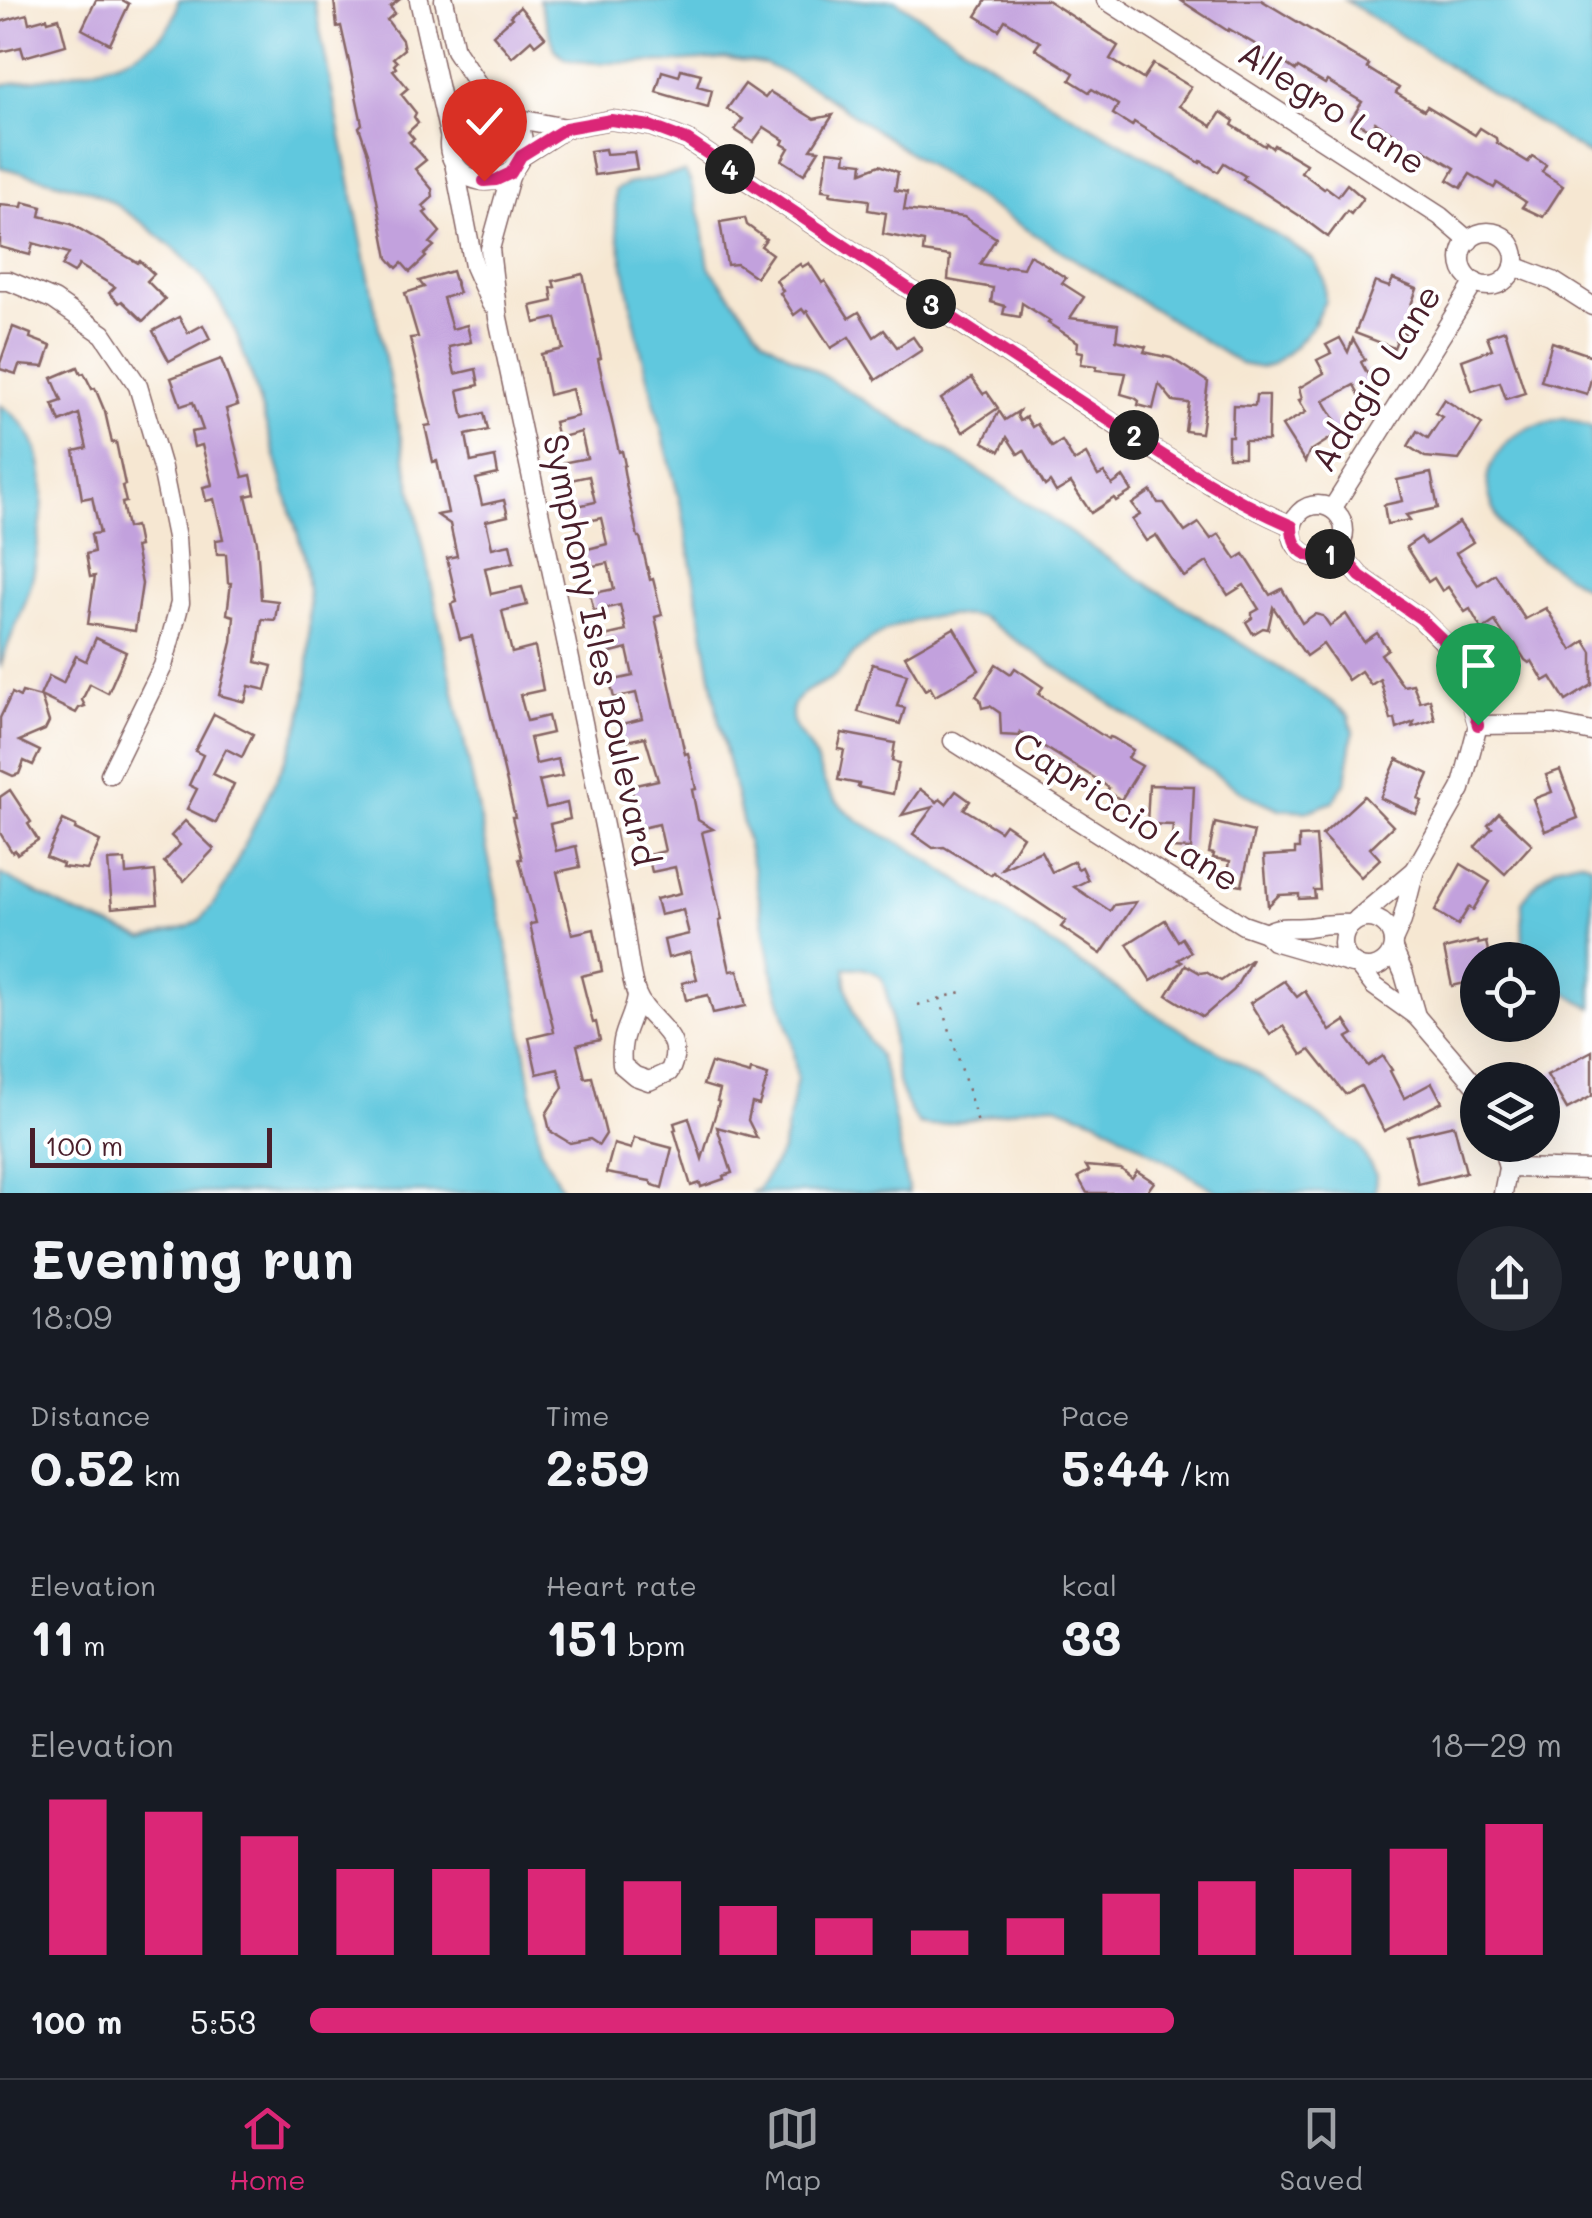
<!DOCTYPE html>
<meta charset="utf-8">
<style>
body{margin:0;font-family:Mali,sans-serif;background:#242831;color:#f1f3f6;height:100vh;display:flex;flex-direction:column;font-size:38px;white-space:nowrap}
*{box-sizing:border-box;margin:0}
p{font-size:32px;color:#9ea1a6}
.icon{flex:none;width:55px;height:55px;fill:none;stroke:currentColor;stroke-width:2;stroke-linecap:round;stroke-linejoin:round}
.map{position:relative;height:1193px;overflow:hidden}
.side{display:flex;flex-direction:column;background:#171b24;flex:1}
.side>*{flex:none}
.tools{position:absolute;left:1460px;top:942px;display:grid;gap:20px}
.tools a{display:grid;place-items:center;width:100px;height:100px;border-radius:50%;background:#171b24;box-shadow:0 10px 40px #0002;font-size:50px}
.scale{position:absolute;left:30px;bottom:25px;width:242px;box-sizing:border-box;padding-left:10px;border:5px solid #4a1f2b;border-top:0;font-size:28px;line-height:35px;white-space:nowrap;color:#4a1f2b;-webkit-text-stroke:8px #fff;paint-order:stroke}
.pin{position:absolute;display:grid;place-items:center;width:85px;height:85px;color:#fff;margin:-102px -42px;border-radius:50% 50% 50% 0;rotate:-45deg;box-shadow:0 0 10px #0007}
.pin .icon{rotate:45deg}
.km{position:absolute;width:50px;height:50px;margin:-25px;border-radius:50%;background:#222;color:#fff;font-size:28px;line-height:50px;text-align:center}
.round{display:grid;place-items:center;flex:none;width:105px;height:105px;border-radius:52px;background:#242831}
.headline{display:flex;align-items:center;justify-content:space-between;height:170px;padding:0 30px}
h1{font-size:55px;font-weight:700;line-height:75px}
.figures{display:grid;grid-template-columns:repeat(3,1fr);gap:15px;height:170px;padding:10px 30px}
.figures div{display:grid;align-content:center}
.figures b{font-size:50px;font-weight:700}
.figures small{font-size:28px;font-weight:400}
.figures p{font-size:28px}
.chart{height:280px;padding:20px 30px}
.chart p{display:flex;justify-content:space-between}
.chart svg{width:100%;height:180px;margin-top:10px;stroke:#db2777;stroke-width:6}
ul{padding:0 30px;list-style:none;font-size:32px}
li{display:grid;grid-template-columns:160px 120px 1fr;align-items:center;height:75px}
li i{height:25px;border-radius:12px;background:#db2777}
.tabs{display:flex;justify-content:space-around;align-items:center;height:140px;border-top:2px solid #363941;background:#171b24;font-size:28px;color:#9ea1a6}
.tabs a{display:grid;justify-items:center;gap:5px}
.tabs .current{color:#db2777}
.map>svg:first-child{display:block}
.water{fill:#61c8de;stroke:#567484;stroke-width:2.5}
.building{fill:#c2a1dd}
.lines{fill:none;stroke-linecap:round;stroke-linejoin:round}
.minor-casing{stroke:#866565;stroke-width:21}
.path{stroke:#866565;stroke-width:2.5;stroke-dasharray:2.5 8;stroke-linecap:butt}
.minor{stroke:#fff;stroke-width:18}
.route-casing{stroke:#fff;stroke-width:20}
.route{stroke:#db2777;stroke-width:12}
.labels{text-anchor:middle;stroke-width:8;stroke-linejoin:round;paint-order:stroke}
.street-label{font-size:35px;fill:#4a1f2b;stroke:#fff}
</style>
<div class="map">
<svg width="1592" height="1193" viewBox="0 0 1592 1193">
<rect width="100%" height="100%" fill="#fff"/>
<filter id="ink" filterUnits="userSpaceOnUse"><feTurbulence type="fractalNoise" baseFrequency=".01" numOctaves="2"/><feDisplacementMap in="SourceGraphic" scale="20" xChannelSelector="R" yChannelSelector="G"/><feConvolveMatrix kernelMatrix="1 2 1 2 8 2 1 2 1" color-interpolation-filters="sRGB"/></filter>
<filter id="wash" filterUnits="userSpaceOnUse"><feTurbulence type="fractalNoise" baseFrequency=".0048" numOctaves="4" result="noise"/><feDisplacementMap in="SourceGraphic" scale="40" xChannelSelector="R" yChannelSelector="G"/><feGaussianBlur stdDeviation="2.25" result="paint"/><feColorMatrix in="noise" values="0 0 0 0 0 0 0 0 0 0 0 0 0 0 0 0 0 1.4 0 .05"/><feComposite in="paint" operator="in"/></filter>
<g filter="url(#wash)">
<rect width="100%" height="100%" fill="#f6e7d2"/>
<g class="water">
<path d="M178,0H314L400,434L500,912L519,1007L540,1147L564,1193H0V874L76,913L144,939L188,927L200,920L212,906L225,886L291,748L300,723L306,691L309,650V603L306,568L299,539L253,380L236,333L221,304L203,278L178,252L144,224L112,202L89,190L0,167V85C52,75 173,69 178,0Z"/>
<path d="M539,0H895L1044,99L1160,165L1288,242L1314,260L1324,279L1325,301L1311,328L1293,348L1272,365L1261,368L1241,364L958,186L814,88L765,64L728,58L675,62L597,63L574,61L564,58L555,49Z"/>
<path d="M1345,0H1592V157Z"/>
<path d="M685,172L690,181L702,223L709,267L764,339L1001,485L1098,552L1331,701L1349,716L1353,732L1346,781L1333,802L1309,811L1280,809L1245,794L981,617C936,612 893,619 859,649C849,657 844,670 833,677C818,687 790,693 792,716C792,729 805,739 811,749C819,762 820,778 829,791C847,819 881,834 910,848L1159,1017L1256,1073L1358,1144L1376,1175L1375,1193H1219L1098,1120L1053,1104L1030,1106L963,1121L930,1126L919,1124C880,1074 902,1029 881,977C871,969 857,966 845,968L846,983L853,1011L860,1027L878,1054L886,1076L909,1193H751L758,1190L782,1151L797,1078L791,1037L774,979L754,871L719,722L683,514L638,338L616,225L615,190L627,184Z"/>
<path d="M0,405C51,436 46,494 38,544C36,562 33,580 27,597C19,622 6,644 0,669Z"/>
<path d="M1564,418L1592,427V592C1564,573 1532,556 1508,533C1498,523 1494,511 1490,498C1485,479 1487,470 1498,454C1514,428 1536,425 1564,418Z"/>
<path d="M1579,860L1592,864V1008L1565,992L1543,971L1542,960H1531L1523,947L1522,902L1537,882L1556,866Z"/>
</g>
<g id="blocks">
<g class="building">
<path d="M96,0H122L129,4L110,44L82,29Z"/>
<path d="M334,0H399L390,7L395,13L387,20L402,40L404,49L393,58L397,62L394,65L396,68L393,70L408,88L401,94L416,113L414,117L418,123L408,132L414,139L410,142L426,160L415,169L432,189L433,197L423,206L427,211L424,213L440,232L430,243L434,246L424,255L426,257L410,272L402,263L397,268L388,258L368,153L359,127L362,124L349,62L341,26L337,27Z"/>
<path d="M986,0H1047L1118,46L1110,59L1143,79L1153,64L1191,87L1179,106L1212,126L1221,112L1234,121L1232,125L1265,146L1266,143L1272,148L1274,145L1306,164L1301,172L1324,189L1326,187L1338,196L1347,184L1363,198L1351,214L1347,211L1328,237L1300,216L1243,179L1245,176L1224,163L1218,172L1201,161L1200,163L1134,122L1132,126L1113,114L1118,105L1092,89L1089,92L1070,80L1074,73L1035,49L1040,42L1005,20L999,30L976,16Z"/>
<path d="M1180,0H1261L1369,65L1367,68L1399,88L1396,93L1424,110L1427,106L1475,135L1480,128L1496,138L1497,143L1528,162L1532,156L1546,165L1542,172L1563,186L1543,217L1522,207L1526,202L1497,183L1494,188L1470,174L1461,188L1448,180L1455,168L1422,148L1415,158L1400,149L1405,141L1375,122L1370,130L1351,119L1362,102L1327,81L1325,84L1298,68L1296,71L1280,60L1276,67L1261,57L1265,50L1229,29L1228,31Z"/>
<path d="M520,7L545,37L535,45L531,40L512,57L493,35L512,18L510,16Z"/>
<path d="M27,14L29,23L47,18L48,21L59,18L66,45L24,57L21,47L0,52V22Z"/>
<path d="M681,69L701,74L697,86L712,90L708,107L656,92L662,71L679,76Z"/>
<path d="M745,84L765,98L770,92L814,119L833,115L811,149L819,150L804,174L782,160L789,148L782,144L784,140L764,127L753,142L735,130L743,119L727,109Z"/>
<path d="M605,149L606,154L634,152L637,169L594,175L590,151Z"/>
<path d="M828,151L846,153L845,161L863,163L862,172L880,165L898,172L895,190L907,192L904,210L964,217L996,238L980,264L1004,268L1009,266L1023,268L1029,255L1037,259L1066,278L1062,283L1084,297L1070,318L1118,324L1116,340L1146,347L1144,352L1171,358L1208,382L1201,433L1185,431L1189,403L1173,401L1159,384L1153,409L1138,405L1139,401L1135,398L1121,394L1126,373L1096,370L1097,366L1081,364L1083,352L1077,351L1078,342L1048,323L1050,321L1022,303L1020,317L1003,314L1005,306L991,302L993,288L948,280L950,256L923,252L924,242L883,234L886,213L868,210L869,200L830,195L831,191L822,190Z"/>
<path d="M23,202L42,207L40,216L71,224L138,263L140,261L154,274L147,281L165,299L143,321L122,301L119,303L109,293L115,287L79,265L74,273L62,266L69,253L33,243L30,255L0,247V205L22,207Z"/>
<path d="M745,218L747,225L766,239L761,246L772,254L756,277L737,264L727,265L720,222Z"/>
<path d="M809,263L822,283L825,281L849,318L859,312L874,337L884,330L897,347L913,337L922,350L876,380L849,337L831,348L807,311L805,313L802,309L794,315L780,293L783,291L776,280L800,264L802,267Z"/>
<path d="M452,271L459,293L443,298L452,329L467,325L471,342L449,347L455,374L476,369L479,385L458,390L464,418L484,413L488,430L466,435L471,462L495,457L498,474L476,479L482,505L504,500L508,516L486,521L492,548L510,544L514,562L485,568L491,594L522,587L527,605L502,611L512,653L535,647L543,690L520,695L527,721L548,716L552,733L530,738L536,764L558,759L562,776L539,781L546,808L567,803L570,819L550,824L556,851L576,846L580,867L557,872L572,934L594,929L602,971L581,976L593,1023L596,1022L600,1040L577,1045L585,1078L592,1077L606,1134L599,1145L590,1139L570,1143L550,1131L546,1114L563,1087L558,1069L537,1074L529,1038L554,1032L530,924L536,923L519,859H522L512,817H515L472,636L460,639L451,604L457,602L447,558L457,556L450,524L437,515L448,513L437,461L433,462L425,426L431,425L410,338L418,337L405,293L424,287L419,281Z"/>
<path d="M583,274L601,358L598,359L607,400L619,452L622,451L625,465L623,466L627,489L638,537H640L650,580L653,579L662,615L655,617L685,754L688,753L696,789L692,790L698,820L713,829L702,832L722,920L719,921L730,971L738,970L746,1006L713,1013L708,995L686,1000L682,983L697,979L690,952L668,958L664,940L689,934L683,910L660,915L656,899L681,893L675,867L652,872L648,855L665,851L659,824L641,828L631,786L658,780L645,737L622,742L618,725L642,719L636,693L614,698L610,681L633,676L627,649L604,655L600,637L626,631L620,605L594,611L590,594L614,589L608,563L588,567L584,550L607,544L601,518L576,524L573,507L595,502L589,476L566,481L562,463L587,458L581,432L558,438L554,422L578,416L572,389L549,395L541,354L563,349L556,318L535,323L531,306L553,301L551,288L555,287L553,281Z"/>
<path d="M1393,279L1417,289L1405,321L1409,323L1405,334L1400,332L1394,348L1355,333L1375,282L1389,287Z"/>
<path d="M179,317L188,333L203,325L210,339L169,361L153,331Z"/>
<path d="M13,327L31,334L30,338L51,346L44,367L19,365L16,374L0,369V363Z"/>
<path d="M1505,330L1525,393L1506,399L1500,382L1472,391L1462,360L1492,349L1487,336Z"/>
<path d="M1340,338L1348,352L1353,339L1365,360L1361,362L1375,388L1360,396L1354,385L1324,401L1342,431L1309,452L1305,462L1282,426L1306,412L1299,400L1302,399L1299,388L1324,373L1317,360L1331,353L1326,345Z"/>
<path d="M1552,342L1592,356V375L1587,394L1541,381Z"/>
<path d="M221,359L238,405L226,409L243,477L251,475L255,494L246,496L257,542L261,599L278,601L275,620L262,619L256,662L272,666L266,690L249,686L245,702L219,695L232,642L234,616L227,614L231,583H228L226,554H217L216,540L223,539L214,499L206,501L203,487L212,485L202,445L194,447L191,432L203,430L193,402L181,406L171,378Z"/>
<path d="M78,367L81,374L84,373L92,389L95,388L105,412L112,443L116,442L125,485L122,486L126,502L122,503L127,528L135,526L139,546L135,547L142,584L135,631L88,624L95,576L90,577L86,554L94,552L91,534L100,533L92,497L82,499L74,451L87,448L79,414L60,422L53,404L62,401L52,378Z"/>
<path d="M972,378L983,394L987,392L998,408L963,432L941,399Z"/>
<path d="M1256,395H1269L1268,441H1244V457H1228V436H1232L1233,405L1255,406Z"/>
<path d="M1444,399L1482,424L1459,460L1425,457L1408,446L1417,431L1428,438L1442,417L1435,413Z"/>
<path d="M999,411L1005,420L1019,411L1017,416L1020,421L1026,417L1032,427L1037,424L1052,447L1062,441L1074,461L1086,454L1098,476L1104,473L1112,485L1123,477L1132,491L1116,501L1114,498L1091,513L1071,483L1056,492L1050,482L1045,486L1024,450L1018,454L1007,437L1000,451L983,442Z"/>
<path d="M1431,473L1438,508L1406,515L1410,520L1387,524L1384,505L1402,501L1397,480Z"/>
<path d="M1151,491L1158,503H1164L1185,532L1199,523L1211,539L1219,534L1236,559L1244,554L1270,595L1282,589L1302,623L1315,614L1323,616L1330,626L1346,614L1364,642L1377,633L1388,649L1381,654L1403,686L1413,684L1420,702L1430,699L1435,720L1412,727L1414,722L1397,729L1395,719L1391,720L1380,679L1371,685L1361,671L1348,680L1323,644L1306,656L1273,607L1268,629L1263,628L1253,634L1246,622L1252,618V613L1259,609L1244,585L1228,595L1207,562L1184,577L1156,535L1146,541L1132,520L1140,515L1132,504Z"/>
<path d="M1459,522L1473,542L1456,553L1478,585L1495,574L1525,619L1546,608L1572,650L1585,641L1592,652V685L1566,701L1551,677L1544,681L1532,661L1529,663L1525,660L1515,644L1511,647L1495,621L1482,630L1470,609L1465,612L1448,587L1442,591L1434,578L1428,582L1406,547L1421,537L1426,544Z"/>
<path d="M954,628L979,670L935,696L930,687L925,690L905,656Z"/>
<path d="M96,638L126,652L108,693L90,684L82,700L85,706L79,708L76,713L40,696L49,676L63,683L76,656L86,661Z"/>
<path d="M872,664L907,674L897,706L905,708L900,724L858,712Z"/>
<path d="M996,664L1011,674L1015,668L1043,687L1038,694L1108,739L1110,737L1113,738L1133,750L1128,758L1142,766L1121,800L1107,791L1109,788L1098,780L1020,732V736L1001,735L1000,713L990,706L982,708L980,699L976,696Z"/>
<path d="M22,692L41,697L49,722L45,730L19,741L40,751L33,765L24,761L19,774L13,776L0,770V718L12,693L20,697Z"/>
<path d="M214,714L253,734L242,757L226,749L213,774L234,784L216,823L187,809L197,789L189,785L203,755L195,751Z"/>
<path d="M842,733L895,743L892,761L899,763L893,794L858,787L859,784L838,780L844,750L838,749Z"/>
<path d="M1397,759L1429,774L1418,799L1422,801L1416,814L1380,798Z"/>
<path d="M1560,770L1578,818L1545,831L1533,799L1552,792L1546,775Z"/>
<path d="M1149,785L1194,786L1191,849L1171,848L1173,825L1147,824Z"/>
<path d="M920,789L937,802L940,799L946,804L956,791L970,801L964,809L1000,831L1005,824L1023,836L1002,869L1041,851L1052,872L1074,861L1078,869L1082,867L1088,880L1074,887L1110,911L1114,905L1136,902L1101,954L1061,927L1066,921L993,872L991,875L944,847L933,848L913,834L933,807L902,815Z"/>
<path d="M10,790L31,822L28,824L38,840L17,854L15,850L12,852L0,833V797Z"/>
<path d="M1364,796L1393,826L1370,848L1380,859L1361,877L1322,835Z"/>
<path d="M1499,813L1532,844L1505,874L1475,847L1492,828L1488,825Z"/>
<path d="M63,820L76,826L75,829L100,841L87,870L62,867L63,864L46,857Z"/>
<path d="M185,821L214,849L184,881L164,862L180,845L171,836Z"/>
<path d="M1215,823L1254,832L1242,885L1226,882L1230,861L1213,858L1214,854L1209,853Z"/>
<path d="M1316,836L1320,890H1314L1315,898L1299,899V894L1279,895L1268,906L1264,856L1295,854V849H1299V837Z"/>
<path d="M125,860L126,874L155,871L158,904L112,908L108,861Z"/>
<path d="M1461,864L1490,882L1473,910L1469,907L1458,925L1435,911Z"/>
<path d="M1165,920L1178,941L1182,938L1191,952L1178,960L1182,962L1151,981L1127,944Z"/>
<path d="M1477,941L1478,944L1486,942L1490,960H1478V980L1452,986L1444,949Z"/>
<path d="M1252,959L1234,990L1203,1017L1167,995L1186,965L1200,973L1206,972L1221,981Z"/>
<path d="M1284,981L1297,997L1305,991L1330,1031L1345,1021L1354,1034L1347,1038L1368,1066L1383,1056L1392,1070L1390,1071L1404,1098L1432,1083L1442,1102L1384,1131L1361,1086L1345,1094L1310,1050L1302,1055L1283,1026L1270,1035L1250,1003Z"/>
<path d="M1592,1051V1096L1567,1109L1547,1075Z"/>
<path d="M711,1063L750,1074L751,1070L768,1075L759,1105L752,1103L748,1120L757,1138L717,1127L732,1173L723,1176L724,1179L701,1187L700,1183L691,1186L674,1130L676,1129L674,1123L689,1118L702,1159L719,1102L717,1101L720,1090L703,1085Z"/>
<path d="M1454,1125L1466,1172L1418,1184L1407,1136Z"/>
<path d="M634,1138L672,1148L662,1188L653,1185L650,1181L606,1173L614,1144L631,1149Z"/>
<path d="M1086,1166L1121,1169L1132,1178L1137,1171L1154,1182L1146,1193H1087L1078,1177L1089,1171Z"/>
</g>
</g>
</g>
<g filter="url(#ink)">
<use href="#blocks" fill-opacity="0" stroke="#866565" stroke-width="2.5"/>
<g class="lines">
<g class="minor-casing">
<g id="minor">
<path d="M419,0L450,139"/>
<path d="M444,0L455,50L493,107"/>
<path d="M1106,0L1440,216L1469,241"/>
<circle cx="486" cy="144" r="37"/>
<path d="M514,118L566,128L611,120L650,126L687,140C812,224 936,308 1062,390C1135,437 1213,492 1292,526"/>
<path d="M521,157L566,128"/>
<path d="M454,163L474,266L491,304"/>
<path d="M511,173L490,249L498,318C541,521 585,724 624,928C627,946 630,979 637,995C648,1024 689,1034 669,1072L649,1081L635,1076L622,1065C619,1032 632,1025 637,996"/>
<circle cx="1488" cy="259" r="27"/>
<path d="M1514,266L1553,281L1592,306"/>
<path d="M0,281H9L54,300L103,334L138,386L162,468L176,537L180,603L163,666L110,774"/>
<circle cx="1318" cy="531" r="26"/>
<path d="M1332,509L1475,282"/>
<path d="M1337,549L1360,576L1420,618L1443,641L1465,681L1478,725L1461,789L1415,870"/>
<path d="M1478,725L1554,724L1592,732"/>
<path d="M953,741L1243,925L1266,933"/>
<circle cx="1368" cy="943" r="25"/>
<path d="M1357,919L1415,870L1402,921L1393,941"/>
<path d="M1352,924C1336,923 1323,924 1308,927C1292,929 1280,924 1266,933L1273,941L1352,964"/>
<path d="M1360,968L1374,986L1416,1016L1404,974L1393,949"/>
<path d="M1416,1016L1478,1088"/>
<path d="M1502,1145L1508,1168L1503,1193"/>
<path d="M1508,1168L1592,1170"/>
</g>
</g>
<g class="path">
<path d="M940,998L978,1123"/>
<path d="M918,1005L968,990"/>
</g>
<use href="#minor" class="minor"/>
</g>
</g>
<g class="lines" filter="url(#ink)">
<g class="route-casing">
<path id="route" d="M484,181L496,180L511,173L521,156L566,128L611,120L650,126L687,140C814,225 940,311 1069,394C1140,440 1215,493 1292,526C1292,554 1314,565 1337,549L1360,576L1420,618L1443,640L1465,680L1478,725"/>
</g>
<use href="#route" class="route"/>
</g>
<g class="labels">
<g class="street-label">
<text transform="translate(1332 108) rotate(33)" y="12">Allegro Lane</text>
<text transform="translate(1376 378) rotate(-58)" y="12">Adagio Lane</text>
<text transform="translate(600 650) rotate(78)" y="12">Symphony Isles Boulevard</text>
<text transform="translate(1126 812) rotate(33)" y="12">Capriccio Lane</text>
</g>
</g>
</svg>
<div class="tools">
<a><svg class="icon" aria-label="locate" viewBox="0 0 24 24"><circle cx="12" cy="12" r="6"/><path d="M12 2v4M12 18v4M2 12h4M18 12h4"/></svg></a>
<a><svg class="icon" aria-label="layers" viewBox="0 0 24 24"><path d="M12 4l9 5-9 5-9-5zM3 14l9 5 9-5"/></svg></a>
</div>
<div class="scale">100 m</div>
<div class="pin" style="left:1478px;top:725px;background:#1e9e55"><svg class="icon" aria-label="arrive" viewBox="0 0 24 24"><path d="M6 21V4h12l-3 4 3 4H6"/></svg></div>
<div class="pin" style="left:484px;top:181px;background:#d93025"><svg class="icon" aria-label="check" viewBox="0 0 24 24"><path d="M5 12l5 5 9-10"/></svg></div>
<b class="km" style="left:1330px;top:554px">1</b>
<b class="km" style="left:1134px;top:435px">2</b>
<b class="km" style="left:931px;top:304px">3</b>
<b class="km" style="left:730px;top:169px">4</b>
</div>
<section class="side">
<div class="headline"><div><h1>Evening run</h1><p>18:09</p></div><a class="round"><svg class="icon" aria-label="share" viewBox="0 0 24 24"><path d="M12 15V3M7 8l5-5 5 5M5 13v7h14v-7"/></svg></a></div>
<div class="figures">
<div><p>Distance</p><b>0.52<small> km</small></b></div>
<div><p>Time</p><b>2:59</b></div>
<div><p>Pace</p><b>5:44<small> /km</small></b></div>
</div>
<div class="figures">
<div><p>Elevation</p><b>11<small> m</small></b></div>
<div><p>Heart rate</p><b>151<small> bpm</small></b></div>
<div><p>kcal</p><b>33</b></div>
</div>
<div class="chart"><p><span>Elevation</span>18–29 m</p>
<svg viewBox="0 0 160 44" preserveAspectRatio="none"><path d="M5 44V6M15 44V9M25 44V15M35 44V23M45 44V23M55 44V23M65 44V26M75 44V32M85 44V35M95 44V38M105 44V35M115 44V29M125 44V26M135 44V23M145 44V18M155 44V12"/></svg>
</div>
<ul>
<li><b>100 m</b>5:53<i style="width:69%"></i></li>
</ul>
</section>
<nav class="tabs">
<a class="current"><svg class="icon" aria-label="home" viewBox="0 0 24 24"><path d="M3 11l9-7 9 7M6 9v11h12V9"/></svg>Home</a>
<a><svg class="icon" aria-label="map" viewBox="0 0 24 24"><path d="M3 6l6-2 6 2 6-2v14l-6 2-6-2-6 2zM9 4v14M15 6v14"/></svg>Map</a>
<a><svg class="icon" aria-label="saved" viewBox="0 0 24 24"><path d="M7 4h10v16l-5-4-5 4z"/></svg>Saved</a>
</nav>
